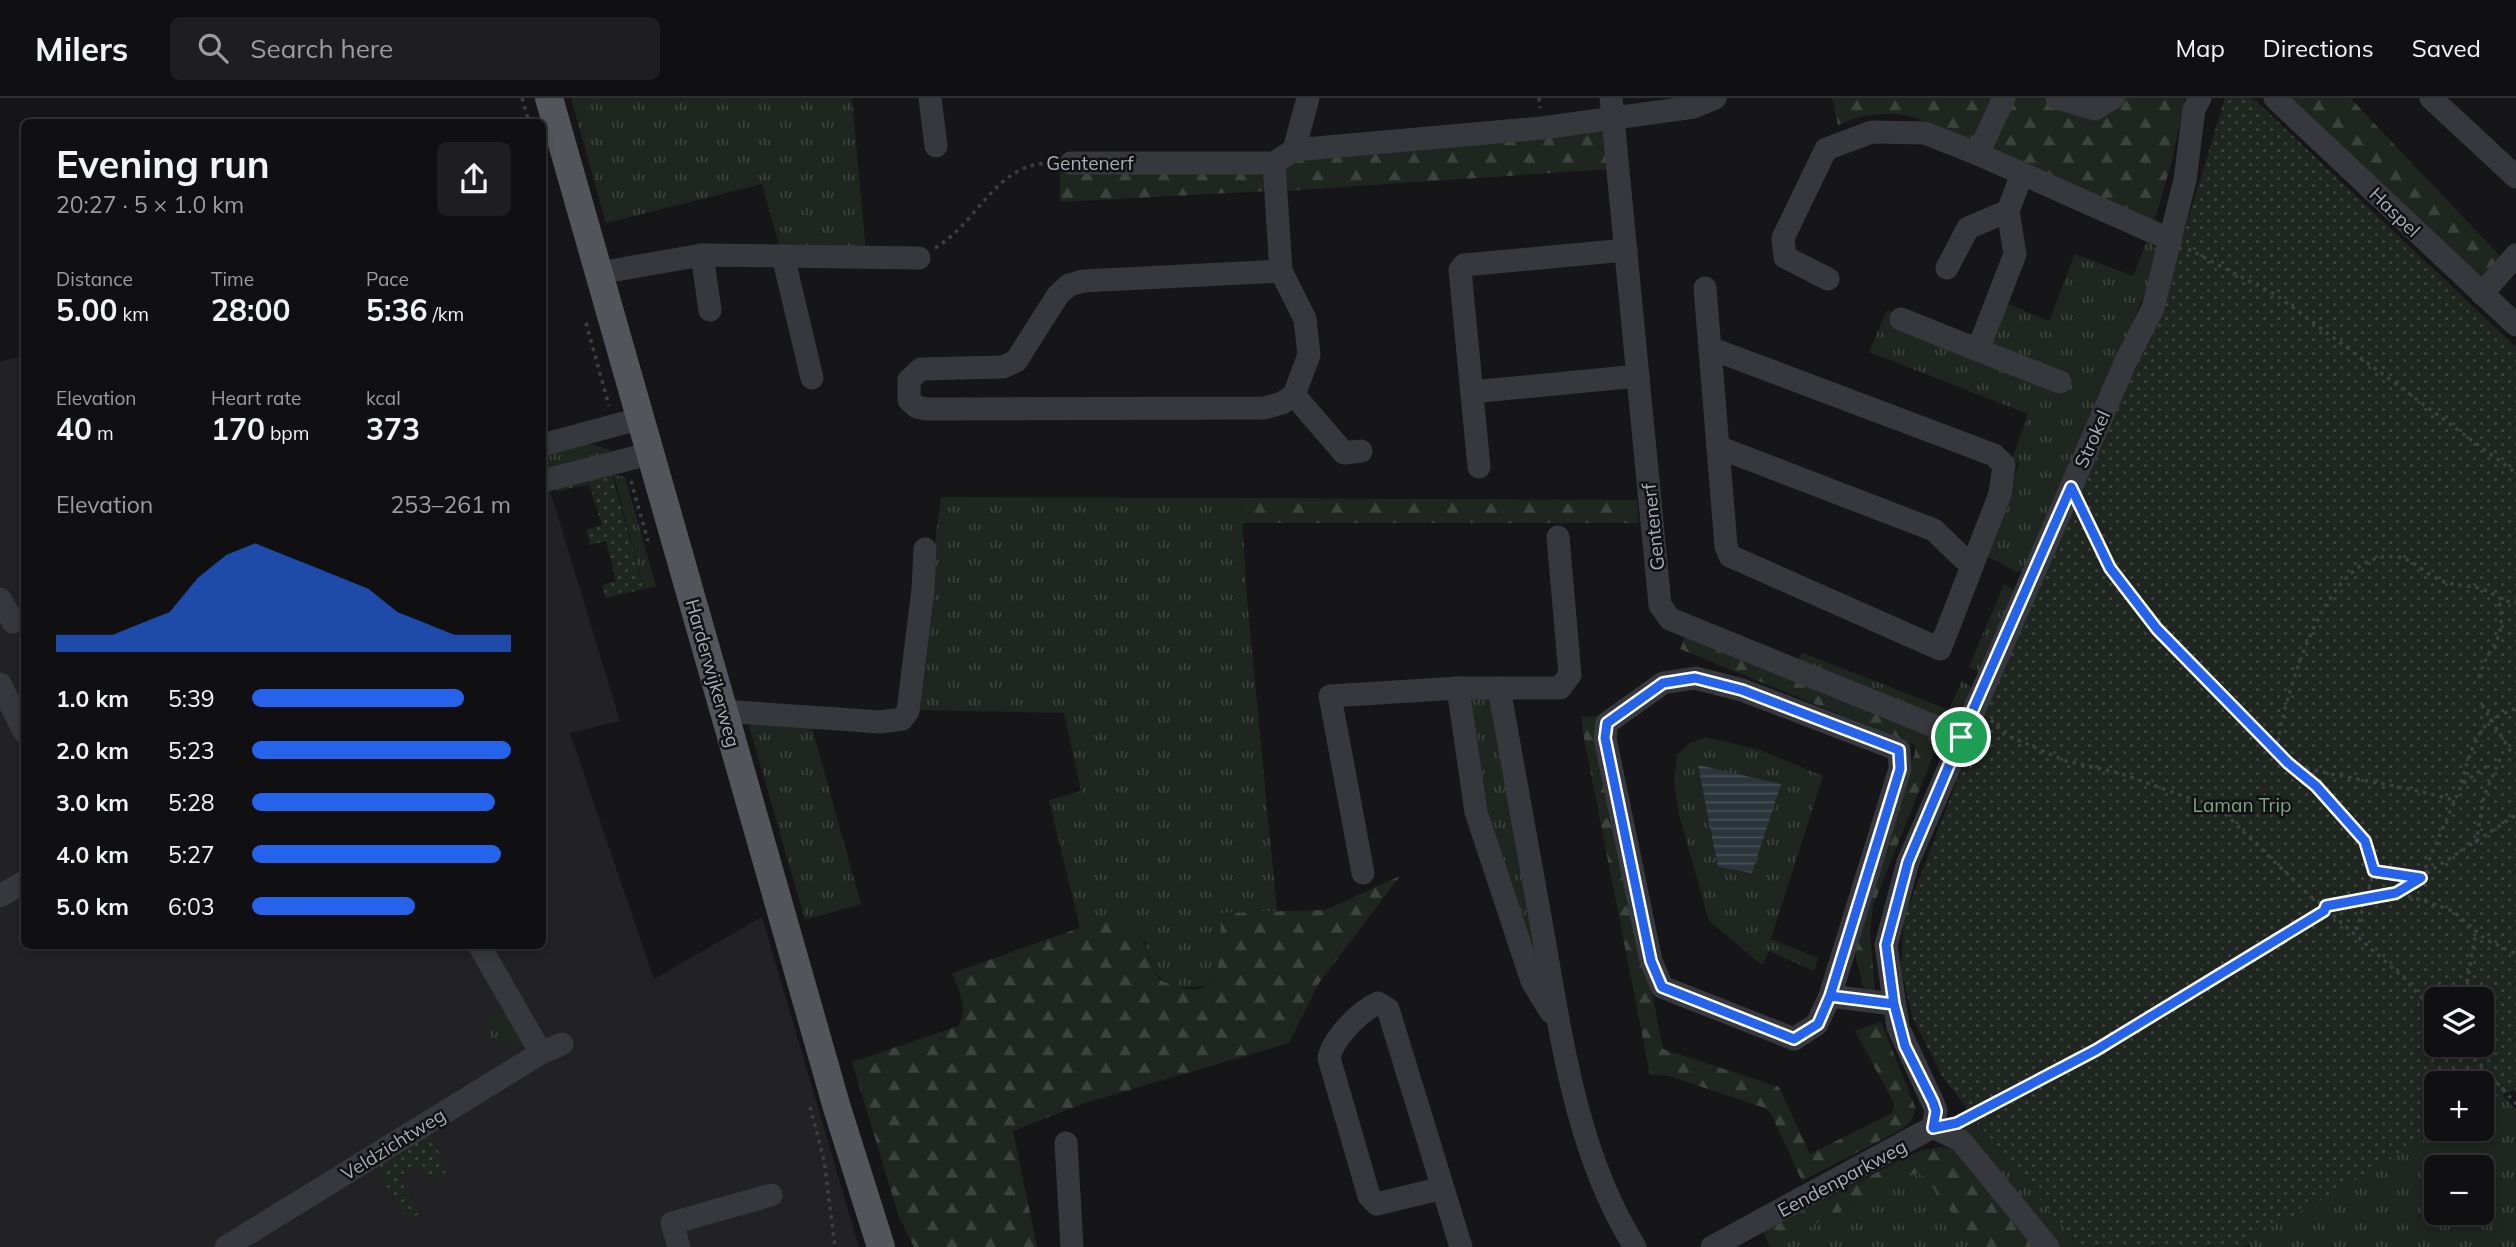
<!DOCTYPE html>
<meta charset="utf-8">
<style>
body{margin:0;font-family:Mulish,sans-serif;background:#1e1e20;color:#f1f3f6;height:100vh;display:flex;flex-direction:column;font-size:26px;white-space:nowrap}
*{box-sizing:border-box;margin:0}
p{font-size:23px;color:#9c9d9f}
.icon{flex:none;width:38px;height:38px;fill:none;stroke:currentColor;stroke-width:2;stroke-linecap:round;stroke-linejoin:round}
.map{position:relative;flex:1;overflow:hidden}
.side{position:absolute;left:21px;top:21px;width:525px;height:830px;display:flex;flex-direction:column;background:#101012;border-radius:10px;box-shadow:0 4px 10px #0003,0 0 0 2px #303032}
.side>*{flex:none}
.buttons{position:absolute;left:2424px;top:889px;display:grid;gap:14px}
.buttons a{display:grid;place-items:center;width:70px;height:70px;border-radius:10px;background:#101012;box-shadow:0 4px 10px #0003,0 0 0 2px #303032;font-size:35px}
.pin{position:absolute;display:grid;place-items:center;width:60px;height:60px;color:#fff;margin:-30px;border:4px solid #fff;border-radius:50%;box-shadow:0 2px 7px #0007}
.round{display:grid;place-items:center;flex:none;width:74px;height:74px;border-radius:10px;background:#1e1e20}
.overview{display:flex;align-items:center;justify-content:space-between;height:119px;padding:0 35px}
h1{font-size:38px;font-weight:700;line-height:52px}
.metrics{display:grid;grid-template-columns:repeat(3,1fr);gap:10px;height:119px;padding:7px 35px}
.metrics div{display:grid;align-content:center}
.metrics b{font-size:30px;font-weight:700}
.metrics small{font-size:19px;font-weight:400}
.metrics p{font-size:19px}
.chart{height:196px;padding:14px 35px}
.chart p{display:flex;justify-content:space-between}
.chart svg{width:100%;height:126px;margin-top:7px;fill:#2563eb;opacity:.7}
ul{padding:0 35px;list-style:none;font-size:23px}
li{display:grid;grid-template-columns:112px 84px 1fr;align-items:center;height:52px}
li i{height:18px;border-radius:9px;background:#2563eb}
header{display:flex;align-items:center;gap:42px;box-sizing:border-box;height:98px;padding:0 35px;background:#101012;border-bottom:2px solid #303032}
header strong{font-size:33px}
nav{display:flex;gap:38px;margin-inline-start:auto;font-size:24px}
.search{width:490px;height:63px;background:#1e1e20;display:flex;align-items:center;gap:18px;box-sizing:border-box;padding:0 24px;border-radius:10px;color:#9c9d9f;font-size:26px}
.map>svg:first-child{display:block}
.built{fill:#222225}
.grass{fill:url(#grass-tufts);fill-rule:evenodd}
.forest{fill:url(#forest-firs)}
.park{fill:url(#park-dots);fill-rule:evenodd}
.water{fill:url(#water-rules)}
.lines{fill:none;stroke-linecap:round;stroke-linejoin:round}
.path{stroke:#3d3f44;stroke-width:3.5;stroke-dasharray:3.5 5;stroke-linecap:butt}
.minor{stroke:#37383d;stroke-width:23}
.major{stroke:#53555c;stroke-width:28}
.route-casing{stroke:#fff;stroke-width:14}
.route{stroke:#2563eb;stroke-width:9}
.labels{text-anchor:middle;stroke-width:5;stroke-linejoin:round;paint-order:stroke}
.street-label{font-size:19px;fill:#a8adb8;stroke:#111113}
.park-label{font-size:19px;fill:#7fa381;stroke:#111113}
</style>
<header>
<strong>Milers</strong>
<div class="search"><svg class="icon" aria-label="search" viewBox="0 0 24 24"><circle cx="10" cy="10" r="6"/><path d="M15 15l6 6"/></svg>Search here</div>
<nav><a>Map</a><a>Directions</a><a>Saved</a></nav>
</header>
<div class="map">
<svg width="2516" height="1149" viewBox="0 0 2516 1149">
<defs>
<pattern id="grass-tufts" width="24" height="20" patternUnits="userSpaceOnUse" patternTransform="scale(1.75)"><rect width="24" height="20" fill="#1e261f"/><path d="M3 7l-1-3M5 7V3M7 7l1-3M15 17l-1-3M17 17v-4M19 17l1-3" fill="none" stroke="#3c433d"/></pattern>
<pattern id="forest-firs" width="22" height="20" patternUnits="userSpaceOnUse" patternTransform="scale(1.75)"><rect width="22" height="20" fill="#1e261f"/><path d="M5 1l3.5 6h-7zM16 11l3.5 6h-7z" fill="#3c433d"/></pattern>
<pattern id="park-dots" width="8" height="8" patternUnits="userSpaceOnUse" patternTransform="scale(1.75)"><rect width="8" height="8" fill="#1e261f"/><path d="M2 2h.1M6 6h.1" fill="none" stroke="#3c433d" stroke-width="1.8" stroke-linecap="round"/></pattern>
<pattern id="water-rules" width="6" height="5" patternUnits="userSpaceOnUse" patternTransform="scale(1.75)"><rect width="6" height="5" fill="#2c353c"/><path d="M0 2.5h6" fill="none" stroke="#485056"/></pattern>
</defs>
<rect width="100%" height="100%" fill="#161618"/>
<path class="built" d="M24,257V847H542V394L550,392L620,623L570,635L654,881L762,819L859,1149H0V264Z"/>
<g class="grass">
<path d="M571,0H852L866,154L780,150L762,86L606,125Z"/>
<path d="M2147,143L2161,154L2145,195L2027,473L2017,474L1985,457L2019,366L2012,362L2028,316L1869,254L1887,212L1964,244L1999,202L2049,223L2075,156L2133,178Z"/>
<path d="M589,345L610,352L599,364L543,378L542,356Z"/>
<path d="M614,377L625,379L656,488L644,491Z"/>
<path d="M941,399L1241,400L1247,500L1277,813L1221,815V867L1210,886C1167,896 1154,884 1145,843L1097,824L1080,830L1049,702L1081,693L1064,615L913,612Z"/>
<path d="M2004,486L2017,494L1983,575L1969,569Z"/>
<path d="M1803,555L1949,612L1962,583L1974,591L1960,624H1946L1798,561Z"/>
<path d="M1472,599H1503L1536,859C1508,776 1471,689 1472,599Z"/>
<path d="M748,624L811,626L861,806L805,822Z"/>
<path d="M1705,639L1760,652L1823,678L1771,841L1818,860L1814,873L1769,853L1762,867L1709,823L1679,717L1674,684L1677,657L1690,645Z"/>
<path d="M505,912L523,947L518,951L509,941L494,950L488,924L498,914Z"/>
<path d="M2463,952L2516,1012V1149H2251L2249,1146L2243,1149H2138ZM2436,985H2482V1031H2436ZM2436,1069H2482V1115H2436Z"/>
<path d="M1972,1018L2080,1149H2057L1958,1029Z"/>
<path d="M1916,1075L1923,1077L1978,1149H1770Z"/>
</g>
<g class="forest">
<path d="M1832,0H1997L1976,44C1924,22 1894,3 1838,27Z"/>
<path d="M2010,0H2185L2173,58L2155,122L1989,50Z"/>
<path d="M2292,0H2350L2504,162L2484,184Z"/>
<path d="M1607,31L1611,71L1283,93L1282,78L1295,58Z"/>
<path d="M1266,65L1268,93L1060,104V74L1119,76Z"/>
<path d="M1241,400L1637,402L1639,425H1242Z"/>
<path d="M1686,535L1941,638L1873,808L1870,834L1875,895L1863,888L1853,848L1899,695L1915,656V647L1680,551Z"/>
<path d="M1598,618L1663,951L1779,989L1810,1056L1892,1015L1894,1005L1855,933L1881,924L1916,1011L1912,1022L1902,1031L1802,1083L1770,1014L1765,1010L1669,978L1650,977L1584,640L1581,619Z"/>
<path d="M1400,778L1319,885L1289,945L1082,1006L1013,1033L1037,1149H914L899,1119L852,964L958,928C969,912 959,893 952,875L1096,824C1151,818 1138,847 1160,882C1227,913 1220,861 1221,815L1325,812Z"/>
<path d="M1942,1049L1957,1053L2038,1149H1978L1923,1077L1916,1075L1770,1149L1763,1134L1904,1060L1922,1052Z"/>
</g>
<g class="park">
<path d="M2225,0H2250L2257,4L2516,249V995L2513,992L2482,1008V985H2436V1031H2442L2300,1114L2232,1149H2080L1990,1041L1942,978L1913,921L1901,872L1904,820L1984,613L2161,210ZM2436,901H2482V947H2436Z"/>
<path d="M611,373L644,491L606,500L602,487L616,483L606,443L590,447L586,432L602,427L589,386L556,394L555,389Z"/>
<path d="M427,1035L450,1072L431,1084L422,1067L399,1079L419,1116L407,1123L374,1065Z"/>
</g>
<path class="water" d="M1698,667L1781,686L1752,775L1718,769Z"/>
<g class="lines">
<g class="path">
<path d="M522,0L529,24"/>
<path d="M1539,0L1540,10"/>
<path d="M935,150C979,124 995,65 1051,65"/>
<path d="M2188,151L2276,197L2516,375"/>
<path d="M586,225L609,308"/>
<path d="M631,383L648,443"/>
<path d="M2083,413L2110,470L2157,531L2288,665L2316,688L2365,743L2374,773L2355,837"/>
<path d="M2479,580C2488,545 2508,545 2499,503"/>
<path d="M2482,607L2511,654"/>
<path d="M1991,622L2004,636L2066,663L2119,675L2220,711L2311,799L2326,808L2396,795L2422,802L2453,813L2485,841L2516,856"/>
<path d="M2276,653C2285,598 2325,448 2398,459C2415,462 2425,476 2440,482C2454,489 2468,486 2482,491C2496,496 2499,503 2516,505"/>
<path d="M2290,666C2343,681 2399,686 2453,702"/>
<path d="M2462,685C2465,667 2475,636 2490,623C2497,618 2508,614 2516,610"/>
<path d="M2476,745L2484,698L2500,661"/>
<path d="M2375,773L2421,780"/>
<path d="M2422,778L2462,686L2491,665"/>
<path d="M2398,794L2516,717"/>
<path d="M2325,814L2334,818L2405,881L2436,916"/>
<path d="M2464,901L2476,833"/>
<path d="M2463,947L2516,1006"/>
<path d="M810,1009L824,1062L835,1149"/>
<path d="M1965,1021L2096,952L2324,813L2326,808"/>
</g>
<g class="minor">
<path d="M930,0L936,48"/>
<path d="M1611,0L1660,507L1670,521L1961,639"/>
<path d="M2004,0L1978,56L2171,142"/>
<path d="M2057,0L2095,11L2113,0"/>
<path d="M2275,0L2516,227"/>
<path d="M2431,0L2516,79"/>
<path d="M1294,52L1308,0"/>
<path d="M1071,65H1274L1294,52L1542,30L1694,9L1715,0"/>
<path d="M1274,65L1281,173L1305,221L1309,257L1294,297L1282,305L1264,310L926,311L917,309L909,302V282L921,271L1003,269L1016,263L1058,197L1069,187L1083,183L1281,173"/>
<path d="M702,157L710,212"/>
<path d="M783,158L812,280"/>
<path d="M1947,170L1968,130L2008,113"/>
<path d="M599,175L702,157L919,160"/>
<path d="M1828,181L1785,159L1783,140L1826,51L1872,34L1925,35L1978,56"/>
<path d="M1705,190L1726,448L1730,458L1940,551L2000,396L2004,367L1994,357L1710,250"/>
<path d="M2482,196L2516,157"/>
<path d="M1901,221L1978,252L2015,156L2008,113L2022,76"/>
<path d="M1978,252L2060,284"/>
<path d="M1472,294L1638,278"/>
<path d="M1294,297L1344,355L1361,353"/>
<path d="M542,347L627,324"/>
<path d="M1718,349L1934,432L1963,460L1972,465"/>
<path d="M1479,369L1460,172L1464,167L1626,152"/>
<path d="M542,383L637,359"/>
<path d="M0,501L13,524"/>
<path d="M1695,580L1742,592L1899,652L1900,671L1830,898L1817,926L1794,941L1662,889L1651,863L1605,640L1607,625L1663,585Z"/>
<path d="M0,586L24,633"/>
<path d="M1458,590L1476,714L1532,883L1551,914"/>
<path d="M1499,590C1514,674 1529,757 1544,841C1562,945 1578,1058 1635,1149"/>
<path d="M723,613L881,624L902,621L908,613L923,491L925,451"/>
<path d="M1363,775L1330,598L1458,590H1560L1570,577L1558,439"/>
<path d="M0,798L24,784"/>
<path d="M479,847L541,955"/>
<path d="M1830,898L1893,906"/>
<path d="M1933,1029L1936,1013L1933,1005L1898,929L1886,847L1908,764L2126,263L2153,210L2185,82L2194,11L2200,0"/>
<path d="M1066,1045L1072,1149"/>
<path d="M1443,1090L1377,1106L1369,1098L1329,960C1333,940 1360,913 1378,905L1388,911L1461,1149"/>
<path d="M226,1149L541,955L562,946"/>
<path d="M679,1149L672,1125L771,1097"/>
<path d="M1712,1149L1933,1029L1961,1043L2048,1149"/>
</g>
<path class="major" d="M549,0L837,1010L881,1149"/>
</g>
<g class="lines">
<g class="route-casing">
<path id="route" d="M1961,639L1908,764L1886,847L1894,906L1830,898L1818,926L1794,941L1662,889L1651,863L1605,640L1607,625L1663,585L1695,580L1742,592L1899,652L1900,671L1830,898L1894,906L1905,948L1933,1004L1936,1013L1933,1030L1957,1025L2096,952L2324,813L2326,808L2396,795L2421,780L2374,773L2365,743L2316,688L2288,665L2157,531L2110,470L2071,389L1961,639"/>
</g>
<use href="#route" class="route"/>
</g>
<g class="labels">
<g class="street-label">
<text x="1090" y="72">Gentenerf</text>
<text transform="translate(2395 114) rotate(44)" y="7">Haspel</text>
<text transform="translate(2092 341) rotate(-66)" y="7">Strokel</text>
<text transform="translate(1653 429) rotate(-96)" y="7">Gentenerf</text>
<text transform="translate(713 575) rotate(74)" y="7">Harderwijkerweg</text>
<text transform="translate(393 1046) rotate(-32)" y="7">Veldzichtweg</text>
<text transform="translate(1842 1080) rotate(-28)" y="7">Eendenparkweg</text>
</g>
<g class="park-label">
<text x="2242" y="714">Laman Trip</text>
</g>
</g>
</svg>
<div class="buttons">
<a><svg class="icon" aria-label="layers" viewBox="0 0 24 24"><path d="M12 4l9 5-9 5-9-5zM3 14l9 5 9-5"/></svg></a>
<a>+</a>
<a>−</a>
</div>
<div class="pin" style="left:1961px;top:639px;background:#1e9e55"><svg class="icon" aria-label="arrive" viewBox="0 0 24 24"><path d="M6 21V4h12l-3 4 3 4H6"/></svg></div>
<section class="side">
<div class="overview"><div><h1>Evening run</h1><p>20:27 · 5 × 1.0 km</p></div><a class="round"><svg class="icon" aria-label="share" viewBox="0 0 24 24"><path d="M12 15V3M7 8l5-5 5 5M5 13v7h14v-7"/></svg></a></div>
<div class="metrics">
<div><p>Distance</p><b>5.00<small> km</small></b></div>
<div><p>Time</p><b>28:00</b></div>
<div><p>Pace</p><b>5:36<small> /km</small></b></div>
</div>
<div class="metrics">
<div><p>Elevation</p><b>40<small> m</small></b></div>
<div><p>Heart rate</p><b>170<small> bpm</small></b></div>
<div><p>kcal</p><b>373</b></div>
</div>
<div class="chart"><p><span>Elevation</span>253–261 m</p>
<svg viewBox="0 0 160 44" preserveAspectRatio="none"><path d="M0 44V38L10 38L20 38L30 34L40 30L50 18L60 10L70 6L80 10L90 14L100 18L110 22L120 30L130 34L140 38L150 38L160 38V44z"/></svg>
</div>
<ul>
<li><b>1.0 km</b>5:39<i style="width:82%"></i></li>
<li><b>2.0 km</b>5:23<i style="width:100%"></i></li>
<li><b>3.0 km</b>5:28<i style="width:94%"></i></li>
<li><b>4.0 km</b>5:27<i style="width:96%"></i></li>
<li><b>5.0 km</b>6:03<i style="width:63%"></i></li>
</ul>
</section>
</div>
